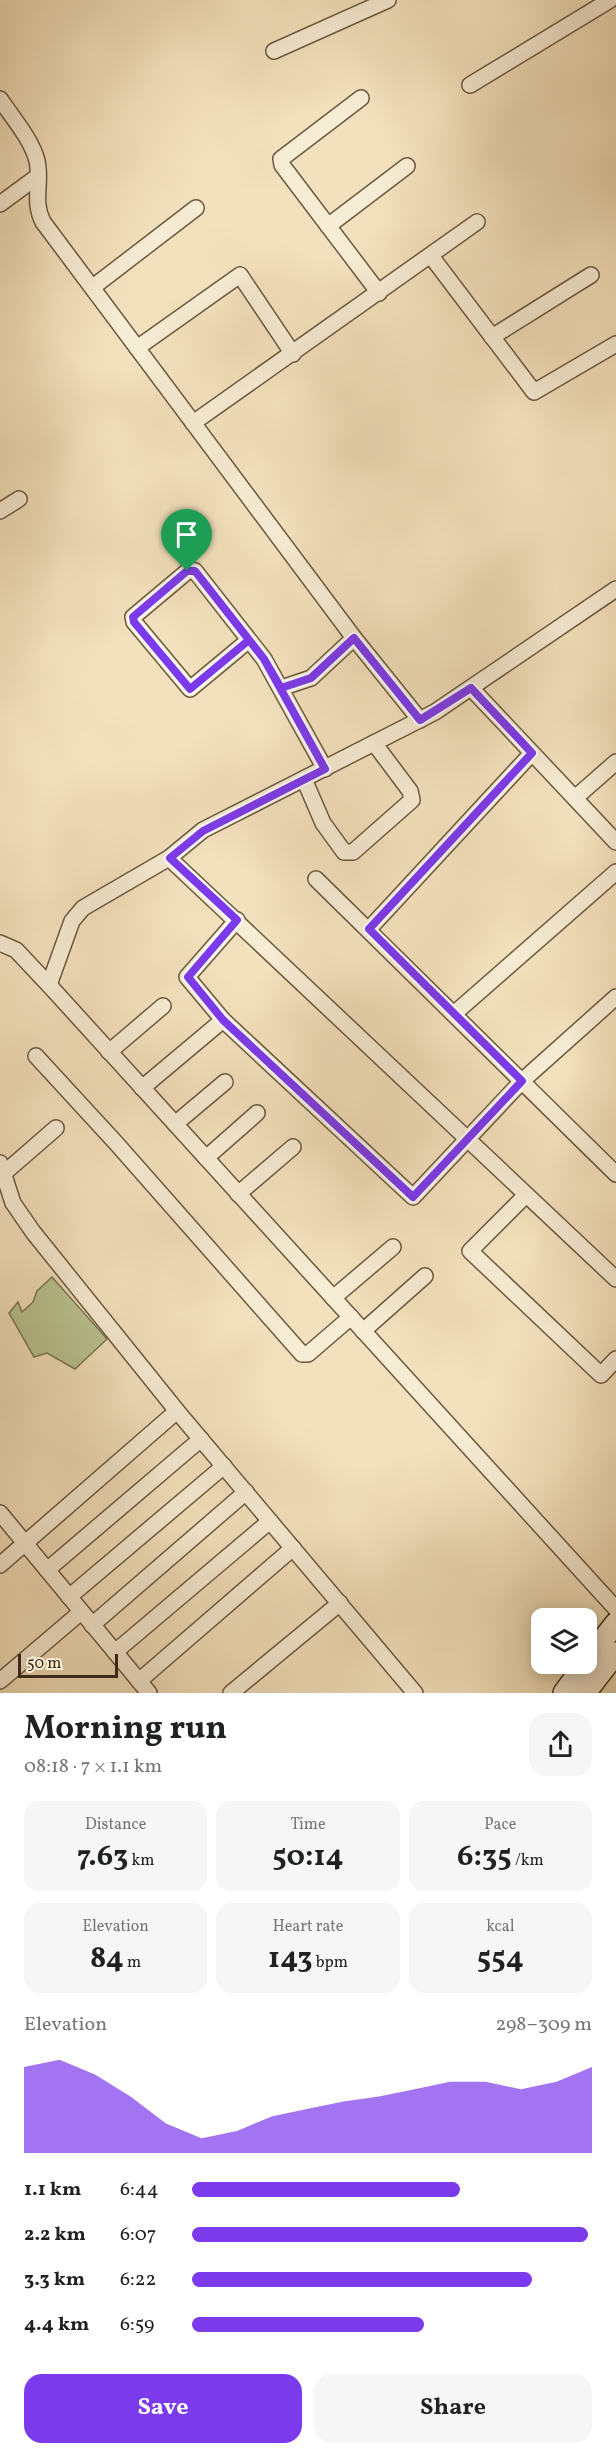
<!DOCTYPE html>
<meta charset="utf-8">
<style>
body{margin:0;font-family:Vollkorn,serif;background:#f6f6f6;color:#202124;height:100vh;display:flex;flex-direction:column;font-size:22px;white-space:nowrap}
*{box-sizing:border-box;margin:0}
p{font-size:20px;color:#757577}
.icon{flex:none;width:33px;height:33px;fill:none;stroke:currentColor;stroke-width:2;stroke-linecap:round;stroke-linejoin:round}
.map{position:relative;height:1693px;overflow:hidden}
.sheet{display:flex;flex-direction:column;background:#fff;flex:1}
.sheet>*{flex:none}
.controls{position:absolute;left:531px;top:1608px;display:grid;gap:12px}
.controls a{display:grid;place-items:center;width:66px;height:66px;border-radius:12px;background:#fff;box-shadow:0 3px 15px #0003;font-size:30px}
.scale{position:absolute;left:18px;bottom:15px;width:100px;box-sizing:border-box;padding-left:6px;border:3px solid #3f2c16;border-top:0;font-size:16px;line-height:21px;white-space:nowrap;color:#3f2c16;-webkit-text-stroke:4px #f7ecd4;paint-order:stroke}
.pin{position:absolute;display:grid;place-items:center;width:51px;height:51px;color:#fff;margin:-62px -26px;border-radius:50% 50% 50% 0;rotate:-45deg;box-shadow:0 0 6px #0007}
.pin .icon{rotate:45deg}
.round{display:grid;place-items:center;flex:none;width:63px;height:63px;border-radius:18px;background:#f6f6f6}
.summary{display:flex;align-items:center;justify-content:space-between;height:102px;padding:0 24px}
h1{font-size:33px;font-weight:700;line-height:45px}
.figures{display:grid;grid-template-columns:repeat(3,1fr);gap:9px;height:102px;padding:6px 24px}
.figures div{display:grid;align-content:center;border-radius:15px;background:#f6f6f6;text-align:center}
.figures b{font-size:30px;font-weight:700}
.figures small{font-size:16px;font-weight:400}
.figures p{font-size:16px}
.chart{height:168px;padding:12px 24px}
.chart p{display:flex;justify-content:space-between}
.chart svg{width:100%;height:108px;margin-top:6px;fill:#7c3aed;opacity:.7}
.button{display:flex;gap:12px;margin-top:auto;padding:12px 24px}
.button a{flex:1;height:69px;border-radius:18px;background:#7c3aed;color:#fff;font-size:24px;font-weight:700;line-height:69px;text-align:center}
.button a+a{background:#f6f6f6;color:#202124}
ul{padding:0 24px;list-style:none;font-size:20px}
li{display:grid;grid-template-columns:96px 72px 1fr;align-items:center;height:45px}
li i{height:15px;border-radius:8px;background:#7c3aed}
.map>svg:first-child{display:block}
.green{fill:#bac392;stroke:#7c7854;stroke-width:1.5}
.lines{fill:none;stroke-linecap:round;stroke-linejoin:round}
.minor-casing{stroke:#6c5940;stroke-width:18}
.secondary-casing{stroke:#3f2c16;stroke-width:24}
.minor{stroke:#f7ecd4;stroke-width:15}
.secondary{stroke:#f7ecd4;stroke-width:21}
.route-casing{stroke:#fff;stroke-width:12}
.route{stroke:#7c3aed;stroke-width:8}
</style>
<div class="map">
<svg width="616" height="1693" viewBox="0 0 616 1693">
<rect width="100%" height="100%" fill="#f3e1bd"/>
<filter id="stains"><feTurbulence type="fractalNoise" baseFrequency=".00333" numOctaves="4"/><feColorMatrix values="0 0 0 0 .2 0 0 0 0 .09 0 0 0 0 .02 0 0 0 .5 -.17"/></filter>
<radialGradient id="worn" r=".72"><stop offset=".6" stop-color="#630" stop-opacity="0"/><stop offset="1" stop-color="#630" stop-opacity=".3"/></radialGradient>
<path class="green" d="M52,1277L107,1339L75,1369L47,1353L34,1357L9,1313L18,1302L22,1312L33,1302L37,1291Z"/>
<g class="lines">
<g class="minor-casing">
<g id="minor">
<path d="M274,51L388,0"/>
<path d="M470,85L610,0"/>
<path d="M361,98L281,159L282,165L379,293"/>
<path d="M0,99C12,117 32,140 37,161C42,183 32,201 43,222L354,638L420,720"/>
<path d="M0,204L38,176"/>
<path d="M328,226L407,166"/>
<path d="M431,256L534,392L616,344"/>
<path d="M93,287L196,208"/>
<path d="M492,337L591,275"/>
<path d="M137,348L240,275L293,354"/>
<path d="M193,423L477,222"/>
<path d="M0,511L19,499"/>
<path d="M249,640L190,689L134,622L133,617L189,570L195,571L264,659L325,769"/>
<path d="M281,688L311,678L354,638"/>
<path d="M471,688L616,842"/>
<path d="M304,779L323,823L344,852H353L412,800L410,791L374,743"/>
<path d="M575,798L616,762"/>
<path d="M169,858L616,1279"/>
<path d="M316,879L616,1174"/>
<path d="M237,920L187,977L223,1020L413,1197L522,1081L616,997"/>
<path d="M369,929L532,753"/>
<path d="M0,943L16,950L49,985L616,1609"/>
<path d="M49,985L72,921L83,908L169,858L203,830L435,712L616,589"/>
<path d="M455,1013L616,872"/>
<path d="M109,1052L163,1006"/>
<path d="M36,1056L116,1143L302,1354H308L351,1317"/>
<path d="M142,1088L223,1020"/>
<path d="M175,1124L225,1082"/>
<path d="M206,1158L257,1113"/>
<path d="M0,1163L13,1203L33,1232L177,1411L415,1693"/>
<path d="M3,1174L56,1128"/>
<path d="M238,1194L293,1147"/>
<path d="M526,1195L470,1251L601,1375L616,1359"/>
<path d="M333,1298L393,1247"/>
<path d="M363,1331L425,1276"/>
<path d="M0,1513L149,1693"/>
<path d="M0,1565L177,1411"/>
<path d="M47,1570L201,1439"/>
<path d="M69,1597L224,1466"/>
<path d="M92,1625L246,1492"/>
<path d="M115,1652L270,1521"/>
<path d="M0,1681L81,1612"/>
<path d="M139,1681L293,1548"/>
<path d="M231,1693L340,1603"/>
</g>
</g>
<g class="secondary-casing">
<g id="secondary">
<path d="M586,1661L616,1623"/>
<path d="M564,1693L585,1664"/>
<path d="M585,1693L616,1653"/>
</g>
</g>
<use href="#minor" class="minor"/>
<use href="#secondary" class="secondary"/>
</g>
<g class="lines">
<g class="route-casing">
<path id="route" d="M187,571H195L264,659L325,769L203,831L170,858L237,920L188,977L223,1020L413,1197L522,1081L369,929L532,753L471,688L420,720L354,638L311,678L281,688L264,659L249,640L190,689L134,622L133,617L187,571"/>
</g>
<use href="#route" class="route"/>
</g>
<rect width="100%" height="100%" filter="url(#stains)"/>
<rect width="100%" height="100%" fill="url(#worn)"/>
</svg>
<div class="controls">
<a><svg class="icon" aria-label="layers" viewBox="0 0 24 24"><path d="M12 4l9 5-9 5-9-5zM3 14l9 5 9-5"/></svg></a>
</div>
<div class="scale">50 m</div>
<div class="pin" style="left:187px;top:571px;background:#1e9e55"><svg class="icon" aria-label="arrive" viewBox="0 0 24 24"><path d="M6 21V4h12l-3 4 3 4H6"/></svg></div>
</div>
<section class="sheet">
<div class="summary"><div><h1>Morning run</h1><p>08:18 · 7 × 1.1 km</p></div><a class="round"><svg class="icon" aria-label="share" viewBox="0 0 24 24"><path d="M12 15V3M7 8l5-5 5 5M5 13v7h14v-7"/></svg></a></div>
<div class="figures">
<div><p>Distance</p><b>7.63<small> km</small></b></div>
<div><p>Time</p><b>50:14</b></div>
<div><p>Pace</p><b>6:35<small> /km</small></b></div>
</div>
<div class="figures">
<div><p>Elevation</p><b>84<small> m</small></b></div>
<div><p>Heart rate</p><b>143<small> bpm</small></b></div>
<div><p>kcal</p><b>554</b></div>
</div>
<div class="chart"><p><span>Elevation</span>298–309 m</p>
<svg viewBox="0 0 160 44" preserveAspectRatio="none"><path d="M0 44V9L10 6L20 12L30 21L40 32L50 38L60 35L70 29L80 26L90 23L100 21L110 18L120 15L130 15L140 18L150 15L160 9V44z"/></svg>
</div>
<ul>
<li><b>1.1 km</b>6:44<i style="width:67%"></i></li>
<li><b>2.2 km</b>6:07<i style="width:99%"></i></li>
<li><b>3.3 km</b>6:22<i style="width:85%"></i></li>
<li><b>4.4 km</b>6:59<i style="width:58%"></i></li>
</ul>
<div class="button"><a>Save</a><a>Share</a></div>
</section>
